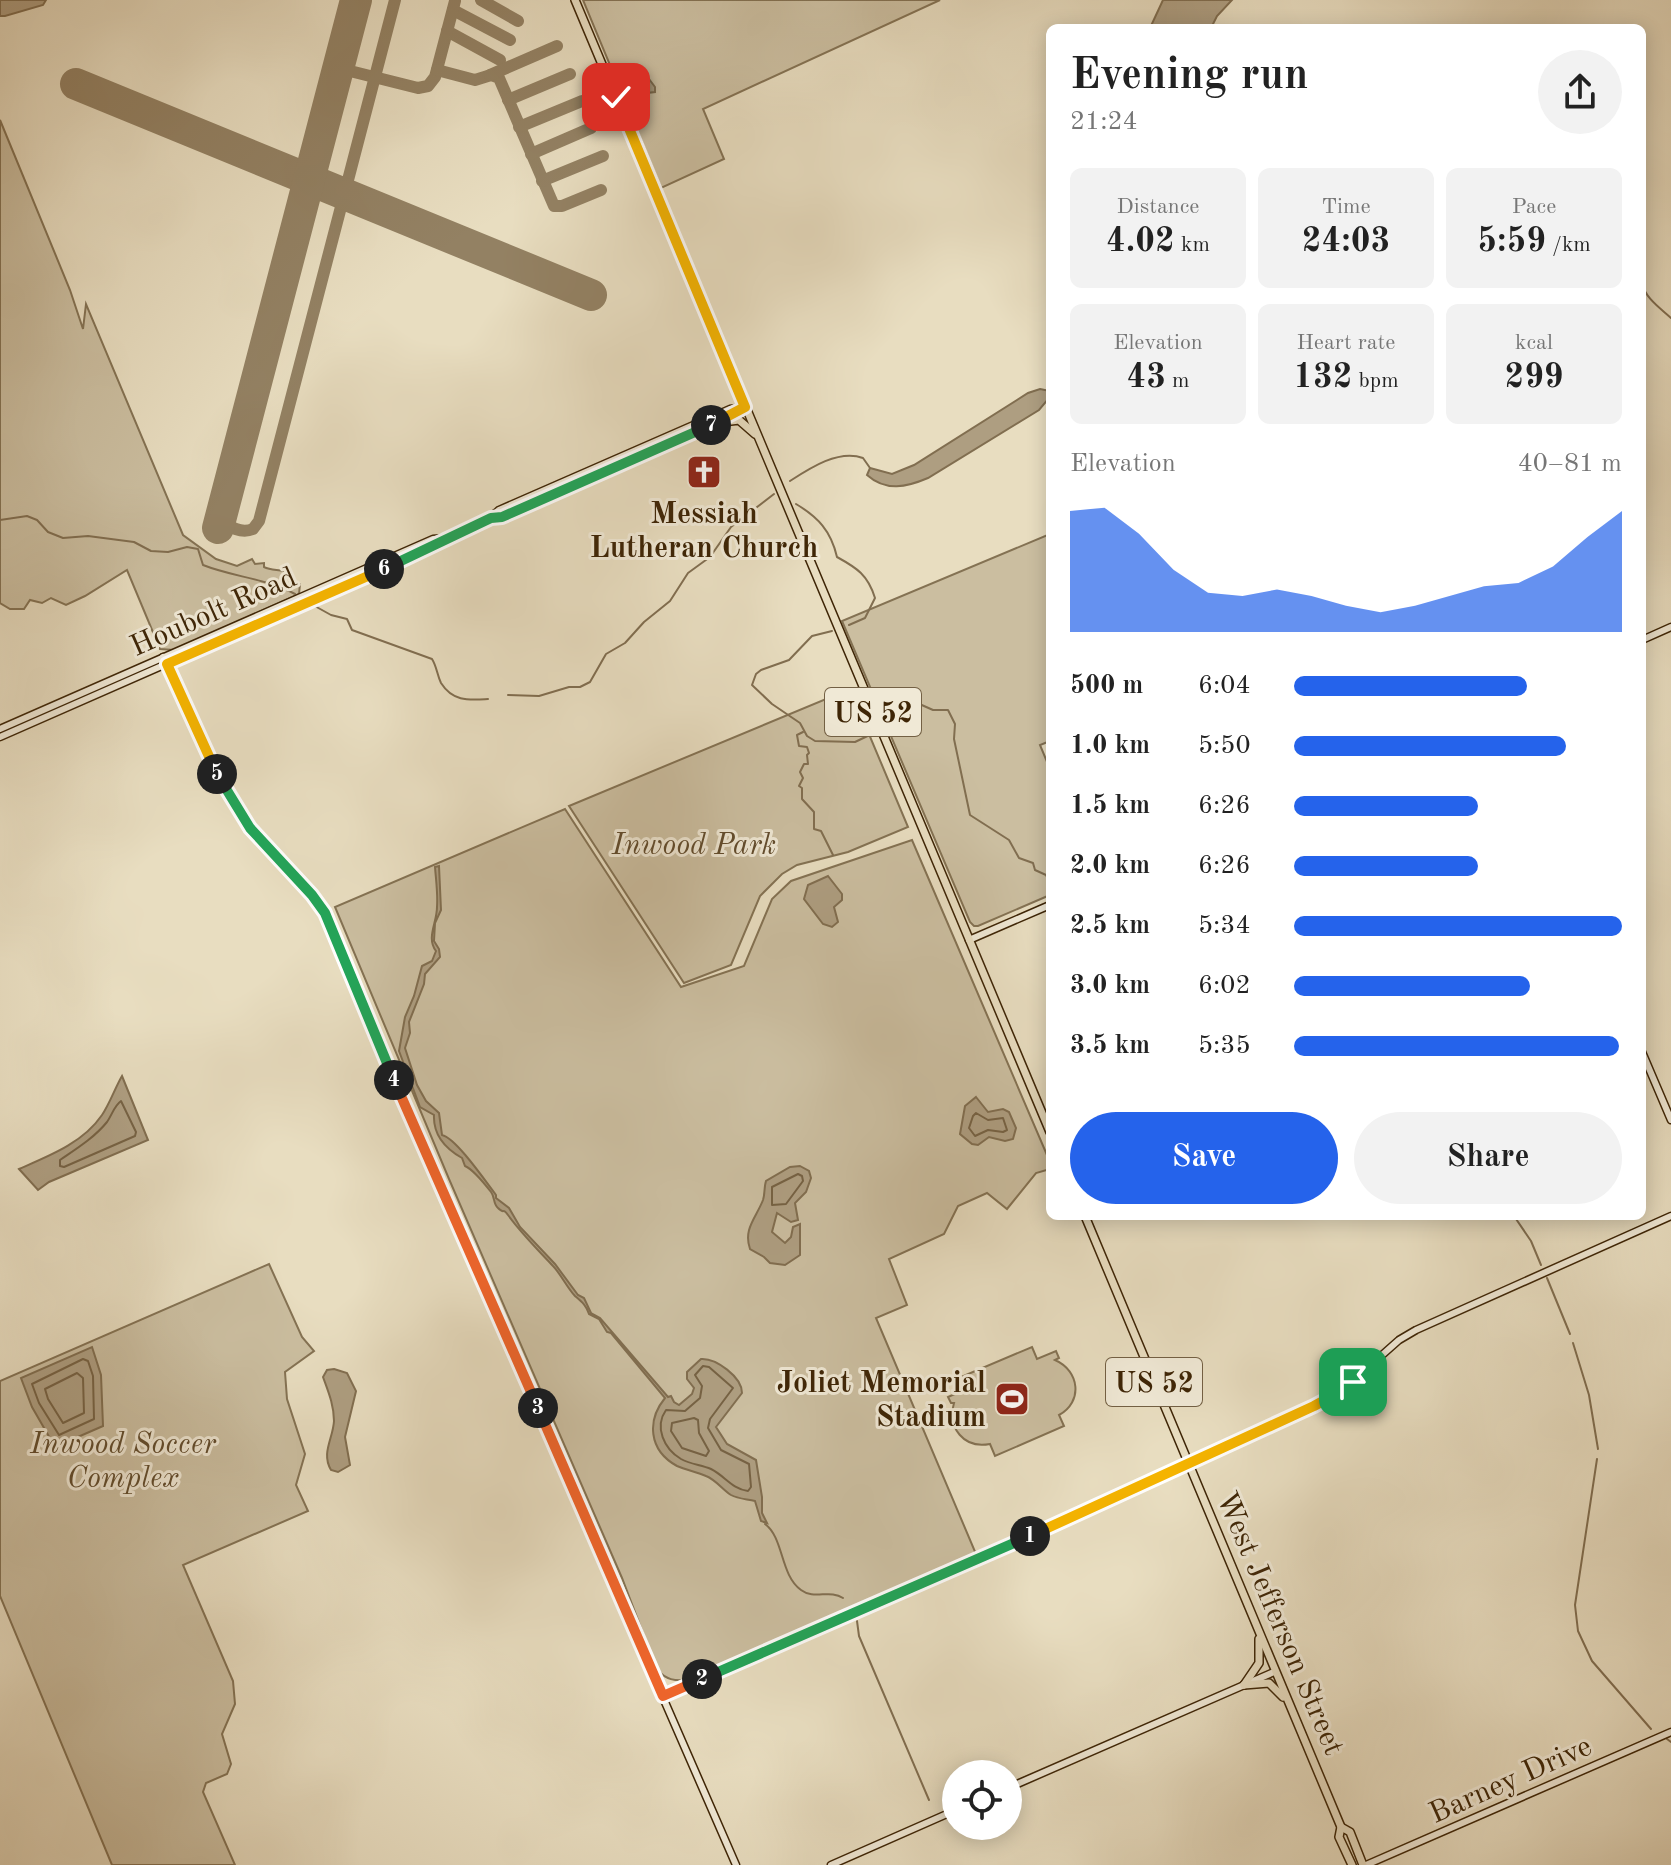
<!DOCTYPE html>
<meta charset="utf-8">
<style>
body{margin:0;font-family:"Old Standard TT",serif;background:#f2f2f2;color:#222;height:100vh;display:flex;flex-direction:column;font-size:30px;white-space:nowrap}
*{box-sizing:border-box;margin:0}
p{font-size:26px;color:#767676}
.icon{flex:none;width:44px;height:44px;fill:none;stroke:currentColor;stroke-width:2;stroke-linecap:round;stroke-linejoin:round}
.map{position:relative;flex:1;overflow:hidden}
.panel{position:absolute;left:1046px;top:24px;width:600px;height:1196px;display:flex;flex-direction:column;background:#fff;border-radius:12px;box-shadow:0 4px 20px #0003}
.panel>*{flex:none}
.fabs{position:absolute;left:942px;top:1760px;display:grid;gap:16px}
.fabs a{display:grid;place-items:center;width:80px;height:80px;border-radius:50%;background:#fff;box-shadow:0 4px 20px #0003;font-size:40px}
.pin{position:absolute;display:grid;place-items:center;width:68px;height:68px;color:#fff;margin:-34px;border-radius:16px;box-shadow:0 4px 12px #0006}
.km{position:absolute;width:40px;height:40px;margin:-20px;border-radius:50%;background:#222;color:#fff;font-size:22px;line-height:40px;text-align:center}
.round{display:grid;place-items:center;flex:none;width:84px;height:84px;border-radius:42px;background:#f2f2f2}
.head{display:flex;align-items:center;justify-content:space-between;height:136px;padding:0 24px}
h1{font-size:44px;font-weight:600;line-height:60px}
.figures{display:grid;grid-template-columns:repeat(3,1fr);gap:12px;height:136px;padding:8px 24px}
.figures div{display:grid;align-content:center;border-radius:12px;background:#f2f2f2;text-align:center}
.figures b{font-size:34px;font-weight:600}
.figures small{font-size:22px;font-weight:400}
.figures p{font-size:22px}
.chart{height:224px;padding:16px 24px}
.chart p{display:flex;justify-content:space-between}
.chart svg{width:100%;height:144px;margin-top:8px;fill:#2563eb;opacity:.7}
.button{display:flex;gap:16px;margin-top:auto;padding:16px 24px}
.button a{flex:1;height:92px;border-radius:48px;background:#2563eb;color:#fff;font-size:32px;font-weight:600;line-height:92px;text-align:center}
.button a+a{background:#f2f2f2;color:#222}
ul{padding:0 24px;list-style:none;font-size:26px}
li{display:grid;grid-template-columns:128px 96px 1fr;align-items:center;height:60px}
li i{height:20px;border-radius:10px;background:#2563eb}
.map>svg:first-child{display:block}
.green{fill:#cbbea0;stroke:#847253;stroke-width:2}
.water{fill:#ae9e81;stroke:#816e50;stroke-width:2}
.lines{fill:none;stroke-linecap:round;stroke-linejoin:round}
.shore{stroke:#766244;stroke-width:2}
.stream{stroke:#816e50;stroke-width:2}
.taxiway{stroke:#938163;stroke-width:12}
.runway{stroke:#938163;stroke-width:32}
.secondary-casing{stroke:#3e2506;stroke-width:9}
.primary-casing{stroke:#3e2506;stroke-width:10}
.secondary{stroke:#f0e9d6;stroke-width:6}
.primary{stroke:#e8ddc0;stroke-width:7}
.split-1-casing{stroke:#fff;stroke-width:16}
.split-2-casing{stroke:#fff;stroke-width:16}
.split-3-casing{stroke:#fff;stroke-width:16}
.split-4-casing{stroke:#fff;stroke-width:16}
.split-5-casing{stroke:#fff;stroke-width:16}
.split-6-casing{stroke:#fff;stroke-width:16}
.split-7-casing{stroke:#fff;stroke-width:16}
.split-8-casing{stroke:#fff;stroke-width:16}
.split-1{stroke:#f5b400;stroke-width:10}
.split-2{stroke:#22a559;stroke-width:10}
.split-3{stroke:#f0652b;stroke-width:10}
.split-4{stroke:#f0652b;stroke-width:10}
.split-5{stroke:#22a559;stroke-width:10}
.split-6{stroke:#f5b400;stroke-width:10}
.split-7{stroke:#22a559;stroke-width:10}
.split-8{stroke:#f5b400;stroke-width:10}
.labels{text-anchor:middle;stroke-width:6;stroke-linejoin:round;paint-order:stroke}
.shield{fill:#f0e9d6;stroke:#736044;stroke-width:2}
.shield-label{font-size:28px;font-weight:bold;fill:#3e2506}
.poi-label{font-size:30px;font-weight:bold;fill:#3e2506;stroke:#f0e9d6}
.street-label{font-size:30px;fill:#3e2506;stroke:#f0e9d6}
.park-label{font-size:30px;font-style:italic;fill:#614b2c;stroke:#f0e9d6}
</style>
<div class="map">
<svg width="1671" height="1865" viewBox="0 0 1671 1865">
<rect width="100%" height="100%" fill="#e8ddc0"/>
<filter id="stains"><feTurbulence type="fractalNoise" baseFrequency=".0025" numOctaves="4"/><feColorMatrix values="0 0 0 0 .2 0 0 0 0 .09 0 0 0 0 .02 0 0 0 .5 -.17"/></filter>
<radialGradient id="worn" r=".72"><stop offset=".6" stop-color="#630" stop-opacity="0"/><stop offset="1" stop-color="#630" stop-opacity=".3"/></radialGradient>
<g class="green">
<path d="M583,0H940L703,109L724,159L661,188Z"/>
<path d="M0,120L70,290L83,329L86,304L183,535L216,559L237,566L252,559L255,564L264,563V567C272,571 280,569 290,573L292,582L300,584L299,594L174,650L160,649L127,570L85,596L66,605L51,598L42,603L30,600L24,609H10L0,603Z"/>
<path d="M1050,534V741L1040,745L1050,769V895L978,926H974L970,922L842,621Z"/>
<path d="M850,689L908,827L848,852L797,865L782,874L760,896L731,965L684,983L569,806Z"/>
<path d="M565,809L681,987L744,966L772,899L791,881L912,840L1050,1162V1169L1036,1173L1007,1209L987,1193L958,1206L944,1234L889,1259L907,1305L876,1318L976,1554L687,1680C674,1681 667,1680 657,1670L622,1578L449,1179L335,907Z"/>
<path d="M269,1264L302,1337L314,1351L285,1372L287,1399L305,1454L296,1485L308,1511L183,1565L233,1681L235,1704L222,1734L231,1764L227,1774L206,1783L203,1792L235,1865H112L0,1596V1381Z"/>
<path d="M1032,1347L1037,1359L1056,1351L1059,1358L1055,1360C1080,1371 1083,1402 1059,1415L1064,1426L995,1456L990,1444C964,1449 947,1428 954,1403H951L948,1397L966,1389L961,1377Z"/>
</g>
<g class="water">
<path d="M0,0H46L43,5L5,16H0Z"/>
<path d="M1163,0H1232L1217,16L1211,28H1150Z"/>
<path d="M630,74L646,75L655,87V92L638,94L625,78Z"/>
<path d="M1040,389L1050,391V397L1039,410L928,478C907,487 886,492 867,475L870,468L892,474L914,465L1028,393Z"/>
<path d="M439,866L441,910L435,923L434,941L439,949L440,957L425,974L424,984L409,1022L410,1033L405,1048L417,1085L426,1101L439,1113L442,1135C456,1138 486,1182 496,1195V1198L509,1208L520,1227L555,1264L578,1295L584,1298L591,1313L600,1318L668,1397L671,1396L674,1402L679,1405L692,1394L694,1388L687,1379V1372L701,1359C716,1358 742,1377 742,1393L716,1427L727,1444L756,1460L762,1497V1513L767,1523L761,1521L755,1501C747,1499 738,1499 731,1495C722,1489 716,1480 706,1476C697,1472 686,1470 677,1466C648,1450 647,1420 665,1398L611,1333L607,1332L599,1319L589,1314C586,1305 582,1302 575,1296C568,1289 560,1273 553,1266C538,1250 521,1233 508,1215C502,1207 505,1215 498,1208C493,1204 495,1197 491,1192C484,1183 474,1170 465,1166L462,1158C446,1149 433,1135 434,1115L420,1107L399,1051L405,1017L414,996L422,966L432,961L436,951C426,938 437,923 437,907C438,894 436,880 435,867Z"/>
<path d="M828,876L842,894V900L834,907L838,922L832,927L823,924L804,899L808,885Z"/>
<path d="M122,1076L148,1140L49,1182L38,1190L19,1169C49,1156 83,1143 102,1115C110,1103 115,1088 122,1076Z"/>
<path d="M976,1097L988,1112L1003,1109L1009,1112L1016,1128L1013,1139L1005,1141L989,1137L978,1145L972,1144L960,1134L965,1106Z"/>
<path d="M800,1166L809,1171L811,1178L806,1192L795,1203L798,1220L791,1222L777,1213L772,1232L785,1243L791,1237L793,1227L800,1224V1255L785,1265L770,1263L764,1257L750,1249C743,1229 756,1218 763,1200C765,1194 764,1187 766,1181L790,1167Z"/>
<path d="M92,1347L101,1375L103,1426L55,1447L32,1407L21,1378Z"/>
<path d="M334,1369L347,1373L356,1391L345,1437L350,1465L338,1472L331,1470C321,1453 333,1439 334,1421C334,1405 328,1391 323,1377L327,1370Z"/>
</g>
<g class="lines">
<g class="shore">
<path d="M121,1101L136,1132L135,1136L64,1167L60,1166V1160C76,1149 94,1138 107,1122C112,1115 114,1106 121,1101Z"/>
<path d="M976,1113L988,1120L1003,1118L1007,1130L1003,1132L988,1130L975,1136L969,1128L973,1116Z"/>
<path d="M798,1174L802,1176L803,1181L786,1204L772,1205V1187Z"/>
<path d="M83,1359L88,1361L93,1376L94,1419L59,1435L39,1403L32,1384Z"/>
<path d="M703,1366L709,1367L733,1388L710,1419L708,1428L721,1450L749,1464L751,1487L748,1491C732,1489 725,1476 711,1469C701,1465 690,1464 681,1459C664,1449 654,1427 666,1410L685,1411L700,1398L702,1386L695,1375Z"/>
<path d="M77,1373L83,1378L84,1413L63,1423L48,1399L45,1389Z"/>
<path d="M694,1418L698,1420L699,1433L709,1451L706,1456L682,1448L671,1431L672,1423Z"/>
</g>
<g class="stream">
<path d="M1642,283C1645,298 1660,308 1671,318"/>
<path d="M790,481C810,468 839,449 863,458L870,468"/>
<path d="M796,504C818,517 831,531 837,557C857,568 868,575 875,598L865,618L849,625"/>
<path d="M0,520L27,516L37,520L48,532L63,538L88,536L134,542L151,551L168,552L187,547L198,549L203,565C233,577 265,578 295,594"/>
<path d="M313,605L331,615L347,619L352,630L432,659C437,667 437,675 441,683C453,702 469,700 488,699"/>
<path d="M832,631L812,636L789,660L761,670L756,674L752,685L772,704L800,723L807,736L815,741L855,742L876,732"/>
<path d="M508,695L539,696L569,687H580L590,682L606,654L625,643L644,622L670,601L688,573L710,557L731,527L774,494"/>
<path d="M915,702L933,710H948L955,724L954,739L970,815L1009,840L1019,858L1033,863L1035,870L1046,875L1050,883"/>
<path d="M891,726L897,724C899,715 894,708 904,700L913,702"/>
<path d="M803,732L797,735L799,746L807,747L809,753L807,755L808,764H804L800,772L803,778L799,786L802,788V799L814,812V829L821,831L833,855"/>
<path d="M1514,1216L1531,1241L1541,1265"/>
<path d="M1547,1278L1570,1334"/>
<path d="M1573,1343L1589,1395L1598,1449"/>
<path d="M1597,1459L1575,1605L1578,1631L1592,1661L1651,1729"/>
<path d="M765,1524C784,1538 780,1575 801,1590C814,1600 830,1589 843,1598"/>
<path d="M857,1621L859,1636L929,1800"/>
<path d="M1667,1739L1671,1742"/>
</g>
<g class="taxiway">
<path d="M481,0L518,21"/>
<path d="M453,10L510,40"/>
<path d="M447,31L500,60"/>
<path d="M338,68L418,88L428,86L435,77L455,1"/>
<path d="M437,70L475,80L491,75L499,78L554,206H562L601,190"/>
<path d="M490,75L557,46"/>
<path d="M508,100L570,74"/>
<path d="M519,127L582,101"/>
<path d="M531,154L591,128"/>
<path d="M542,181L603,156"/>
<path d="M220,520C230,527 241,534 253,529L259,521L395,0"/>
</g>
<g class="runway">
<path d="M76,84L591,295"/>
<path d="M218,528L356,0"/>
</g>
<g class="secondary-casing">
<g id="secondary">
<path d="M491,518L502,517L715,423L740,409"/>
<path d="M1642,640L1671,627"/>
<path d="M163,657L237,810L250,828L312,895L329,922L402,1099L736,1865"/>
<path d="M0,729L433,539L445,538"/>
<path d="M0,737L435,546C454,529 481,527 499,510L730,409L745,407"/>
<path d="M969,940L1050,905"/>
<path d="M1642,1052L1671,1120"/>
<path d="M663,1696L1155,1480L1314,1406L1346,1387L1399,1340L1416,1330L1671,1216"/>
<path d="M1008,1788L1274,1672"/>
<path d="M831,1865L956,1810"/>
<path d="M1366,1865L1671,1732"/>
</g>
</g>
<g class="primary-casing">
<g id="primary">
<path d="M575,0L1050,1132"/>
<path d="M715,423L739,420L755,434"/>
<path d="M1085,1216L1341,1827L1339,1837L1352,1865"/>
<path d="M1244,1685L1259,1663V1639"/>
<path d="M1244,1685L1269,1683L1283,1697"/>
<path d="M1341,1827L1350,1832L1363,1865"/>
</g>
</g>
<use href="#secondary" class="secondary"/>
<use href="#primary" class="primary"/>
</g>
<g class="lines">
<g class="split-1-casing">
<path id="split-1" d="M1030,1536L1314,1406L1338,1393L1353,1382"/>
</g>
<g class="split-2-casing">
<path id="split-2" d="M702,1679L1030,1536"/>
</g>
<g class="split-3-casing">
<path id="split-3" d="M538,1408L663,1696L702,1679"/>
</g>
<g class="split-4-casing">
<path id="split-4" d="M394,1080L538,1408"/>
</g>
<g class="split-5-casing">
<path id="split-5" d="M217,774L250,828L312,895L325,913L394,1080"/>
</g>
<g class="split-6-casing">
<path id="split-6" d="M217,774L167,664L384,569"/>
</g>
<g class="split-7-casing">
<path id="split-7" d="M384,569L491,518L502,517L711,425"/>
</g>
<g class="split-8-casing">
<path id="split-8" d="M616,97L745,407L711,425"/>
</g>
<use href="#split-1" class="split-1"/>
<use href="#split-2" class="split-2"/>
<use href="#split-3" class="split-3"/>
<use href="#split-4" class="split-4"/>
<use href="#split-5" class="split-5"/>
<use href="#split-6" class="split-6"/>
<use href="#split-7" class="split-7"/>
<use href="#split-8" class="split-8"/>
</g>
<defs>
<g id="church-square" transform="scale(1.8)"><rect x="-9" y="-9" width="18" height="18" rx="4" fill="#8f2418" stroke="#f0e9d6"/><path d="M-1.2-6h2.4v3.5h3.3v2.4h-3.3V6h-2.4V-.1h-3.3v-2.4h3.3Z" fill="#fff"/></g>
<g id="stadium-square" transform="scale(1.8)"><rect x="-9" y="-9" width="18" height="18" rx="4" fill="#8f2418" stroke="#f0e9d6"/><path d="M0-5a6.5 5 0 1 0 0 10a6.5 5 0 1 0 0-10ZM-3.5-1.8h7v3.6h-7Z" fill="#fff"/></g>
</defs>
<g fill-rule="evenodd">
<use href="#church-square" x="704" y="472"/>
<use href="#stadium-square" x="1012" y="1399"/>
</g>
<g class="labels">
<g class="shield">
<rect x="825" y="688" width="96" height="48" rx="6"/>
<rect x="1106" y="1358" width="96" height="48" rx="6"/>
</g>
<g class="shield-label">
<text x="873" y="722">US 52</text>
<text x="1154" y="1392">US 52</text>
</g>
<g class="poi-label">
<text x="704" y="523">Messiah<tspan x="704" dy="34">Lutheran Church</tspan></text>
<text x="986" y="1392" text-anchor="end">Joliet Memorial<tspan x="986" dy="34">Stadium</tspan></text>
</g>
<g class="street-label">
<text transform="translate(213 611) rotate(-24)" y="10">Houbolt Road</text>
<text transform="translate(1281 1623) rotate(67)" y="10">West Jefferson Street</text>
<text transform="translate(1510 1779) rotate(-24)" y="10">Barney Drive</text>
</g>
<g class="park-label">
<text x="694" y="854">Inwood Park</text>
<text x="123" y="1453">Inwood Soccer<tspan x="123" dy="34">Complex</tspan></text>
</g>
</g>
<rect width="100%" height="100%" filter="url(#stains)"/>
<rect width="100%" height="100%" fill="url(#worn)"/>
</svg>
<div class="fabs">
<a><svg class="icon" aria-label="locate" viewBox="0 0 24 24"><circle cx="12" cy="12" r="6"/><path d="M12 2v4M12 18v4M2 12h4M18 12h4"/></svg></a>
</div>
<div class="pin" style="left:1353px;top:1382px;background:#1e9e55"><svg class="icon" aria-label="arrive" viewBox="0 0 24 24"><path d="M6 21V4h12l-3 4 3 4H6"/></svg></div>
<div class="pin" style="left:616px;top:97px;background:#d93025"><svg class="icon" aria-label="check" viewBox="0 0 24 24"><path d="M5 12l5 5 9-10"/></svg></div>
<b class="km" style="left:1030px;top:1536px">1</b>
<b class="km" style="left:702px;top:1679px">2</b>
<b class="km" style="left:538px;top:1408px">3</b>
<b class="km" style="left:394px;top:1080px">4</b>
<b class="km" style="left:217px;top:774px">5</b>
<b class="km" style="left:384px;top:569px">6</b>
<b class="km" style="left:711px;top:425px">7</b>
<section class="panel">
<div class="head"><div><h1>Evening run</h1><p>21:24</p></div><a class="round"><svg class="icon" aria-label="share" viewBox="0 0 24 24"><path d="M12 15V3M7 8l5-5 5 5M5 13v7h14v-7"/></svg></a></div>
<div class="figures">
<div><p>Distance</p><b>4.02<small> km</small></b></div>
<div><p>Time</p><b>24:03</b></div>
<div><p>Pace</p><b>5:59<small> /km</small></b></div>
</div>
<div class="figures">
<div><p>Elevation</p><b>43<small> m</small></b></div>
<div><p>Heart rate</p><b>132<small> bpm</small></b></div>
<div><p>kcal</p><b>299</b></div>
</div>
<div class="chart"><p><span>Elevation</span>40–81 m</p>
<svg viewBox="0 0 160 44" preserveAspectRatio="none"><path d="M0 44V7L10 6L20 14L30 25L40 32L50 33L60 31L70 33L80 36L90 38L100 36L110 33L120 30L130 29L140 24L150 15L160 7V44z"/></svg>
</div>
<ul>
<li><b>500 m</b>6:04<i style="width:71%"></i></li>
<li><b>1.0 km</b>5:50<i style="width:83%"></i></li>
<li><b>1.5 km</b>6:26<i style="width:56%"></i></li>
<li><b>2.0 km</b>6:26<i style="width:56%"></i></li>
<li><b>2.5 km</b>5:34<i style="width:100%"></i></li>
<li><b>3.0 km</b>6:02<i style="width:72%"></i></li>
<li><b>3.5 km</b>5:35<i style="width:99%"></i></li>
</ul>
<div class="button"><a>Save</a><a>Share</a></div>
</section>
</div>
